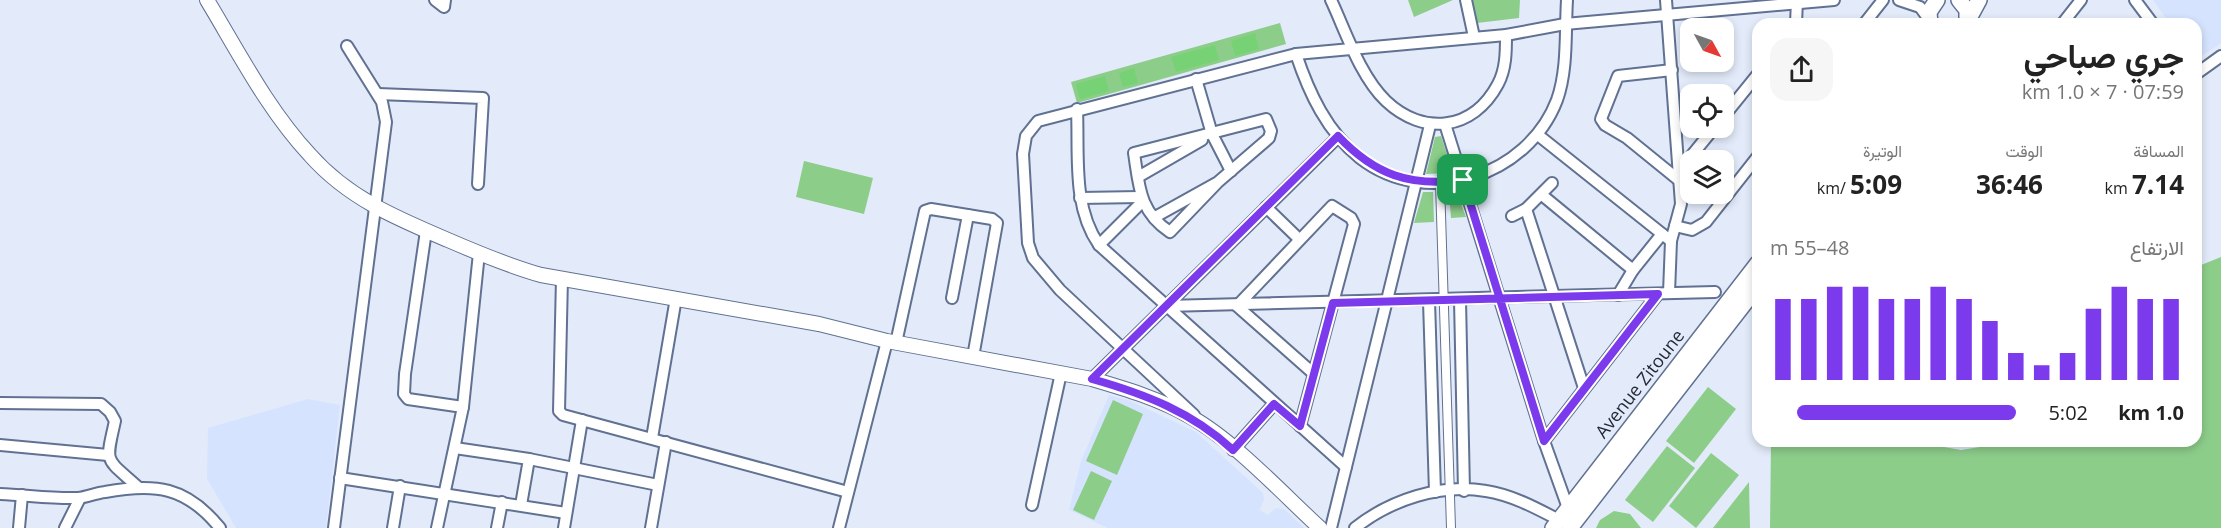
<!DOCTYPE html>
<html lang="ar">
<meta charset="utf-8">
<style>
body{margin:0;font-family:"Open Sans",Vazirmatn,sans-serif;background:#f6f6f6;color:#222;direction:rtl;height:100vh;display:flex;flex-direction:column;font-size:22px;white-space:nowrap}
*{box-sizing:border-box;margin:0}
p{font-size:20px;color:#767676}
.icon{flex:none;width:33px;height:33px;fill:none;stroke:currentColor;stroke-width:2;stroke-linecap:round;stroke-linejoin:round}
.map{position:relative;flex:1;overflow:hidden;direction:ltr}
.side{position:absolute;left:1752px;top:18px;width:450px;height:429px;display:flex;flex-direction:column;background:#fff;border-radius:18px;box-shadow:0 3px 9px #0003;direction:rtl}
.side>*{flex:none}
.needle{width:39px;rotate:130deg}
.fabs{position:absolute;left:1680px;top:18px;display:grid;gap:12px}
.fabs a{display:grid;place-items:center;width:54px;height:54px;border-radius:12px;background:#fff;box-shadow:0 3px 9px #0003;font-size:30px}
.pin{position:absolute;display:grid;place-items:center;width:51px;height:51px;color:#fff;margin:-26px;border-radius:12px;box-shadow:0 3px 9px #0006}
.round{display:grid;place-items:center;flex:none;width:63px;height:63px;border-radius:18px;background:#f6f6f6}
.headline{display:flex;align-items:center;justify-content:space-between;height:102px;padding:0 18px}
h1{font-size:33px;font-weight:700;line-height:45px}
.stats{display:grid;grid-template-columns:repeat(3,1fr);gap:9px;height:102px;padding:6px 18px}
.stats div{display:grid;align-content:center}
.stats b{font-size:26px;font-weight:700}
.stats small{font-size:16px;font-weight:400}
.stats p{font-size:16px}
.chart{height:168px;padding:12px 18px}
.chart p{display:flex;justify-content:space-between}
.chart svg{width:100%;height:108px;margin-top:6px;stroke:#7c3aed;stroke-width:6}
ul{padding:0 18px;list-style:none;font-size:20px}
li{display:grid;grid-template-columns:96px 72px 1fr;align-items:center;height:45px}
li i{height:15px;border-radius:8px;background:#7c3aed}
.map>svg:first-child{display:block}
.built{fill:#d5e3fe}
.green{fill:#8dcd8a}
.forest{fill:#77d275}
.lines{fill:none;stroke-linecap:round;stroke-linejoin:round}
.pedestrian-casing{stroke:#607192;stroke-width:10}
.minor-casing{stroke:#607192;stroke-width:14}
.tertiary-casing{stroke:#607192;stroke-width:16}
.secondary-casing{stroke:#607192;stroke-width:18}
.pedestrian{stroke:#fff;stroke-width:8}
.minor{stroke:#fff;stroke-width:10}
.tertiary{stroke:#fff;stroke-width:14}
.secondary{stroke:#fff;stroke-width:15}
.route-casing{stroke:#fff;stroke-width:12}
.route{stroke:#7c3aed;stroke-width:8}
.labels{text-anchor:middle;stroke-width:6;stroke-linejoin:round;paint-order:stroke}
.street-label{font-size:18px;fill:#222937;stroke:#e3ebfa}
</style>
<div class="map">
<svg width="2221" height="528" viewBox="0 0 2221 528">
<rect width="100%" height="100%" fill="#e3ebfa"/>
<g class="built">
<path d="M2153,0H2221V43L2196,60V24H2170Z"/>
<path d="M1109,395L1128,400L1196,432L1263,493L1264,499L1260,510L1268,515L1276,508L1284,509L1304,528H1108L1069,510L1081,461Z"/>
<path d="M308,399L340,405L326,528H236L207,479L208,428Z"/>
</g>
<g class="green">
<path d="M1408,0H1453L1414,17Z"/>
<path d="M1472,0H1520L1519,18L1477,23Z"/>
<path d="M1280,23L1286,44L1077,103L1071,82Z"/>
<path d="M1441,136L1453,173L1426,174L1435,137Z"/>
<path d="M804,161L873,178L864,214L796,197Z"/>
<path d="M1456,191L1466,217L1451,218L1449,192Z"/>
<path d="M1423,192H1433L1434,222L1414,223Z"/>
<path d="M2221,257V528H1770L1771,441H1942L1944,447L1961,450L2018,441H2196V267Z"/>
<path d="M1708,387L1736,409L1694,463L1666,441Z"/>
<path d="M1113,400L1143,414L1117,475L1086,461Z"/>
<path d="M1667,446L1695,468L1653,522L1625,500Z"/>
<path d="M1711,453L1739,475L1696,528L1669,506Z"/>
<path d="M1091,471L1112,481L1094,520L1073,510Z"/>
<path d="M1749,482L1750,528H1713Z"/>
<path d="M1614,511L1630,514L1641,528H1596L1600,520Z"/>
</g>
<g class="forest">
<path d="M1255,33L1259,49L1235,56L1231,41Z"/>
<path d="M1215,45L1219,60L1176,72L1171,57Z"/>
<path d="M1134,68L1138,83L1123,87L1119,73Z"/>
<path d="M1105,76L1109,91L1080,99L1076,84Z"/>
</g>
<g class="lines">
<g class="pedestrian-casing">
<path id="pedestrian" d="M1440,183L1451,528"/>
</g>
<g class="minor-casing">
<g id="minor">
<path d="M435,0L444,7L445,0"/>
<path d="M1331,0C1346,32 1360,76 1386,101C1423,136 1473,131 1498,84C1506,69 1506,52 1506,35"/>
<path d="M1466,0L1474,37"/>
<path d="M1666,0L1681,204L1671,241L1669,293"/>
<path d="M1899,0L1920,7L1928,18"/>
<path d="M2135,0L2153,24"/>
<path d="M1796,24L1797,0"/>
<path d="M1864,24L1883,0"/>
<path d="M2062,24L2081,0"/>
<path d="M1296,54C1309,93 1327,132 1360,158C1427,210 1528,176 1557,100C1568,69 1565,32 1567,0"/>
<path d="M1672,70L1618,76L1601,119L1605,125L1627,138L1680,181"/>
<path d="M2196,74L2221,56"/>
<path d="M1196,79L1212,134L1231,171"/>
<path d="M378,94L483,98L478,184"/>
<path d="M1077,109C1079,155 1072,206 1099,245L1346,467"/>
<path d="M1724,116L1758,74"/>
<path d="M1445,124L1544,441L1568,508"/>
<path d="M1538,135L1671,241"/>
<path d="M1679,171L1714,128"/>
<path d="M1138,177L1202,140"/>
<path d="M1542,195L1633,270"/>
<path d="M1080,198L1140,197"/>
<path d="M1266,207L1299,239"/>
<path d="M1526,209L1584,388"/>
<path d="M1512,216L1526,209L1552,183"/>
<path d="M1155,217L1218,182L1269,138L1271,131L1266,119L1134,153C1139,185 1139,212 1170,232L1218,182"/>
<path d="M1675,226L1692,230L1706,222L1758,156"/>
<path d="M426,231L405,374L404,394L408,399L463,407"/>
<path d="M1099,245L1143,201"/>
<path d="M562,278L559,411L563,415L848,492"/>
<path d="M1618,295L1633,270L1662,234"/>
<path d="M952,298L968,215"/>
<path d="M1460,300L1464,491"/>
<path d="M1429,301L1435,492"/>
<path d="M1166,306L1715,292"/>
<path d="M896,343L925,211L931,209L992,219L997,223L973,357"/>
<path d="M1092,379L1338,137"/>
<path d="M0,403L101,404L110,412L115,421C105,465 105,457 138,487"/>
<path d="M1194,415L1060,290L1033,258L1028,243L1023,154L1026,136L1038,121L1296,54L1506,35L1565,24L1834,0"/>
<path d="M1300,426L1354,224L1351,218L1332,206L1237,306L1314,374"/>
<path d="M652,438L676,298"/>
<path d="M1544,441L1658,294"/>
<path d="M0,445L108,455"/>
<path d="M455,448L529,459L658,485"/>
<path d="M1233,450L1274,404"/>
<path d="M340,478L566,513"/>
<path d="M0,494C26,495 53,499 78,498C87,497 96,493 105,492C155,483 186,486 220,528"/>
<path d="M521,505L529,459"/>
<path d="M1032,505L1061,373"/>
<path d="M19,528L22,495"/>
<path d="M65,528L80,498"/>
<path d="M334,528L386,122L382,102L347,46"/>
<path d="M393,528L400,486"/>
<path d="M437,528L463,407L479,253"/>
<path d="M497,528L502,502"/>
<path d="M564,528L582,420"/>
<path d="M651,528L666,442"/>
<path d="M839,528L887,341"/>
<path d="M1331,528L1430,125"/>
<path d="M1355,528C1390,500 1441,483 1486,491C1512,495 1536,508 1559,520"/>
</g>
</g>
<g class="tertiary-casing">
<path id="tertiary" d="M207,0C239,53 268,110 310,155C348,198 396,218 448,240C478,253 509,266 541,275L819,324L887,341L1092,379C1126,389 1160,399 1191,417C1234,441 1283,494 1320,528"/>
</g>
<g class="secondary-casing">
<g id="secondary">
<path d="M1959,0L1967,10V23"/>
<path d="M1930,24L1929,12L1937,0"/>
<path d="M1966,24L1979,0"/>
<path d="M1553,528L1758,263"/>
<path d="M1570,528L1758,286"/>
</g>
</g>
<use href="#pedestrian" class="pedestrian"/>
<use href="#minor" class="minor"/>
<use href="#tertiary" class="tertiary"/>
<use href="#secondary" class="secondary"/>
</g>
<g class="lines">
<g class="route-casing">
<path id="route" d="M1463,180C1410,187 1375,175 1338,136L1092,379C1145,394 1192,412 1233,450L1274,404L1300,426L1333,303C1441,300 1549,296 1658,294L1544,441L1463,180"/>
</g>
<use href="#route" class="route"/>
</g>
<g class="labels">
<g class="street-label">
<text transform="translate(1640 384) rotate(-52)" y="6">Avenue Zitoune</text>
</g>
</g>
</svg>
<div class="fabs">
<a><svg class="needle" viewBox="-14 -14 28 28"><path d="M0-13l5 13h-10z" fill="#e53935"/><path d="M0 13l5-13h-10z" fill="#767676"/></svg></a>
<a><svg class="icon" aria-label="locate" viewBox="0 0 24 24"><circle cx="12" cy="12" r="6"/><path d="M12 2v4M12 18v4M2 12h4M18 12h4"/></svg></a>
<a><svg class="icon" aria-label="layers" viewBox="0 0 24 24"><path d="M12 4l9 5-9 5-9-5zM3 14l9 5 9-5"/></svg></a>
</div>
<div class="pin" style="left:1463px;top:180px;background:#1e9e55"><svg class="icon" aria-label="arrive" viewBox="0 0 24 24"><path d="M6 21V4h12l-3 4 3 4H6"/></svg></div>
<section class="side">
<div class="headline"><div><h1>جري صباحي</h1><p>07:59 · 7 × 1.0 km</p></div><a class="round"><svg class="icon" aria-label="share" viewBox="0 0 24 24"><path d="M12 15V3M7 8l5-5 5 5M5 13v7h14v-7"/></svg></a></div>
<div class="stats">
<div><p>المسافة</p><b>7.14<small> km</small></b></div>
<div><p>الوقت</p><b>36:46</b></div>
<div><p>الوتيرة</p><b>5:09<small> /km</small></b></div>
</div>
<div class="chart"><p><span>الارتفاع</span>48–55 m</p>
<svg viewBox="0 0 160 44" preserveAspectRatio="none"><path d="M5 44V11M15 44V11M25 44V6M35 44V6M45 44V11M55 44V11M65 44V6M75 44V11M85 44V20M95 44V33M105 44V38M115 44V33M125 44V15M135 44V6M145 44V11M155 44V11"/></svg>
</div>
<ul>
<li><b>1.0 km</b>5:02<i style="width:89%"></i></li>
</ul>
</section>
</div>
